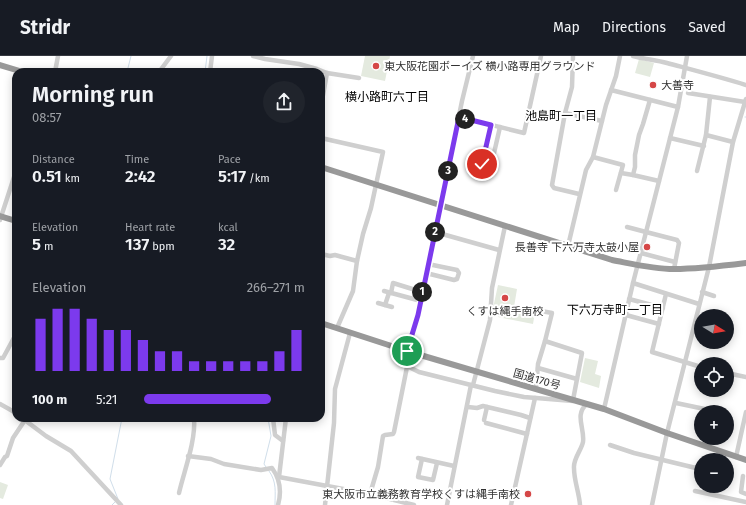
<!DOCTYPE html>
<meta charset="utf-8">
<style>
body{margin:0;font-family:"Fira Sans","Noto Sans JP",sans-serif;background:#20242c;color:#f1f3f6;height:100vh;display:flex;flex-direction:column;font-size:15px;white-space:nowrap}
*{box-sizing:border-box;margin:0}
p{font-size:13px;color:#9ea1a6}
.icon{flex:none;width:22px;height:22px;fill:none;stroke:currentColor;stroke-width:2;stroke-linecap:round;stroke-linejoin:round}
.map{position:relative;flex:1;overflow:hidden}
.side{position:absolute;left:12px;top:12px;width:313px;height:354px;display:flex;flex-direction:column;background:#171b24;border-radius:12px;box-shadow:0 2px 10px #0003}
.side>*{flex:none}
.needle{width:26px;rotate:101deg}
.fabs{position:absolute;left:694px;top:253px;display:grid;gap:8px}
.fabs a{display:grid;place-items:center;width:40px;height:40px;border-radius:50%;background:#171b24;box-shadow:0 2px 10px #0003;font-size:20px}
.pin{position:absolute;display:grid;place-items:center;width:34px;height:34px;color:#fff;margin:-17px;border:2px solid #fff;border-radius:50%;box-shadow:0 1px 4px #0007}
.km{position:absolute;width:20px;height:20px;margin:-10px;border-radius:50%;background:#222;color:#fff;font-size:11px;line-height:20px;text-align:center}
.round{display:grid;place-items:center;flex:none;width:42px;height:42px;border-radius:21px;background:#20242c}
.head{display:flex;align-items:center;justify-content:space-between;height:68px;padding:0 20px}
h1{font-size:22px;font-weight:600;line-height:30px}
.stats{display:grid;grid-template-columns:repeat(3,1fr);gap:6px;height:68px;padding:4px 20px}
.stats div{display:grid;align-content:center}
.stats b{font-size:17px;font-weight:600}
.stats small{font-size:11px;font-weight:400}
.stats p{font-size:11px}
.chart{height:112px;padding:8px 20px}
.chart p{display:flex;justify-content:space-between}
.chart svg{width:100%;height:72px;margin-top:4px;stroke:#7c3aed;stroke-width:6}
ul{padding:0 20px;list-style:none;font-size:13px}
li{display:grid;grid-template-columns:64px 48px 1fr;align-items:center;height:30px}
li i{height:10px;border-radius:5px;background:#7c3aed}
header{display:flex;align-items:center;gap:24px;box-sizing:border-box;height:56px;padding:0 20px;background:#171b24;border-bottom:1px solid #363941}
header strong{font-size:19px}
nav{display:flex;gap:22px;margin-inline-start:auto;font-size:14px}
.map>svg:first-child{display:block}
.green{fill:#e4eadf}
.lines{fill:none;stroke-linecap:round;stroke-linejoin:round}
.stream{stroke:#d0deea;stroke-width:1}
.minor{stroke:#cfcfcf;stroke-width:4.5}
.highway{stroke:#999;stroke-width:6}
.route-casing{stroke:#fff;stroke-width:8}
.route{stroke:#7c3aed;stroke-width:5}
.poi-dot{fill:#d54747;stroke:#fff;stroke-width:1.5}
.labels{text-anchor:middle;stroke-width:4;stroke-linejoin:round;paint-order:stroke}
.poi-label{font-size:11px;fill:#323232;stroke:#fff;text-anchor:start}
.street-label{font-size:11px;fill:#323232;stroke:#fff}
.neighbourhood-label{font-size:12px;fill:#000;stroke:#fff}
</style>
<header>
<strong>Stridr</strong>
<nav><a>Map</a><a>Directions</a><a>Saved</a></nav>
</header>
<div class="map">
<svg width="746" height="449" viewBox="0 0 746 449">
<rect width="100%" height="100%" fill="#fff"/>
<g class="green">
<path d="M365,0H390L385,25L361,20Z"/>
<path d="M639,3L654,7L650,21L635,17Z"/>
<path d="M498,229L517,233L514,251L535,256L533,268L498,261L500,253L493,252Z"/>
<path d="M585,302L598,305L595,318L601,320L599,332L580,326Z"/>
<path d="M0,426L8,429L3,443L0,442Z"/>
</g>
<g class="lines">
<g class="stream">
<path d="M127,16L131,0"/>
<path d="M205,16L207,0"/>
<path d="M745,61H746"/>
<path d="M266,411L264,408L271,380L268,362"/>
<path d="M269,415C277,426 275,436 275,449"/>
<path d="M118,443L110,423L122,362"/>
<path d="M112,449L116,445"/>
</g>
<g class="minor">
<path d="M253,0L265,3L299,8L317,13L327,17L359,22"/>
<path d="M573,0L572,31L565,57L552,129L554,132L579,138"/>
<path d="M633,0C644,3 656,4 667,7C693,14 720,21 746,29"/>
<path d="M55,16L58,0"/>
<path d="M159,16L171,0"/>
<path d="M210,16L212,0"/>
<path d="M611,34L678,51"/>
<path d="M688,37L745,46"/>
<path d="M650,44L643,68L639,79L635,99V111L633,119L659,125"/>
<path d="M321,50L327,17"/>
<path d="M565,57L602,65"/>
<path d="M459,61L524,77L541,0"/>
<path d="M491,69L483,108L491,110L500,71"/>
<path d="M706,79L733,86"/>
<path d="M321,82L383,96L371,152L363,178L357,205L353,235L337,272"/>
<path d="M670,82L704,90"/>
<path d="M593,101L623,109L616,134"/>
<path d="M697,115L706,79L710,41"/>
<path d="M621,117L633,119"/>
<path d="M0,164L16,115"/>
<path d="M627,171L646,176"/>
<path d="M435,176L499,194"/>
<path d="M646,176L677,184L679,187L674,213"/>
<path d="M568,190L586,114L593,101L606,49L616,20L620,0"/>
<path d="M641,197L675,206"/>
<path d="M321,198L330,200L335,199L357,205"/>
<path d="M426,217L454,224L457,223L459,217L457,214L428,208"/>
<path d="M633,227L699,248"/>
<path d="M384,235L421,245"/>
<path d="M702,236L714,240"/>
<path d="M391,237L393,227L422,236"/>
<path d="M666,238L652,296L701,311"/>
<path d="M629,243L663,252"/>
<path d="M378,247L392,251"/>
<path d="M385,249L389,237"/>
<path d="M541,255L552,257L545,285L582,297L573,344"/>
<path d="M626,259L659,268"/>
<path d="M407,295L418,259L462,45L473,0"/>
<path d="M410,296L394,376L393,378L385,379L383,380L378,411L370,438L414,449"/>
<path d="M0,302H3L16,278"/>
<path d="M407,310L419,316L495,335L524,341L573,345"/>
<path d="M538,312L577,323"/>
<path d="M727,317L746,321"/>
<path d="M473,329L490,264L492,232L505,170"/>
<path d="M536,333L538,308L545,285"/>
<path d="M676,347L719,356"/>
<path d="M0,348L16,357"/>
<path d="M468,351L477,352L483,350L521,359L530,362"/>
<path d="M604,353L633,227L678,51L687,0"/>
<path d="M22,362L46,380L71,395L121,449"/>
<path d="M273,362L275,379L283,385"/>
<path d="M286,362L279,421L370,438"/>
<path d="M484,364L487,351"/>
<path d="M486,367L527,378"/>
<path d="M610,389L634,397L700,413"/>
<path d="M188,400L211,403L224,408L261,414L272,412C280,423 282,435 278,449"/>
<path d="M736,401L746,356"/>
<path d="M418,402L454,410"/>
<path d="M422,403L418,421L433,424L437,407"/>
<path d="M0,409L5,401L7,400L13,382L25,364"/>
<path d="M743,420L741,436L746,438"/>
<path d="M695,435L746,446"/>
<path d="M179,437C184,415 196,385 194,362"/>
<path d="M325,449L334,367L335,333L350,277"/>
<path d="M447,449L471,329"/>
<path d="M511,449L535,342"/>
<path d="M580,449C579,436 574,425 574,412C573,403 581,395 583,386C585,373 574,358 587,348"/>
<path d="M652,449L667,377L709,211L733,86L746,43"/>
</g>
<g class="highway">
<path d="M0,9L23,16"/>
<path d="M321,111L612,204C633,208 653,213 674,213C698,213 722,210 746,207"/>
<path d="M0,160L16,165"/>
<path d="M321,267L410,296L604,353L667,377L746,404"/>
</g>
</g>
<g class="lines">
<g class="route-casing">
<path id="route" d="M407,295L418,259L459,61L491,69L482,108"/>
</g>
<use href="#route" class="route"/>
</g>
<g class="poi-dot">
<circle cx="376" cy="10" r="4"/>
<circle cx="653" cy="29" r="4"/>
<circle cx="647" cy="191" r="4"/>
<circle cx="505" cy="242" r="4"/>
<circle cx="528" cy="438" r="4"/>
</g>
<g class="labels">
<g class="poi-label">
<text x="384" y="14">東大阪花園ボーイズ 横小路専用グラウンド</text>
<text x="661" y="33">大善寺</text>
<text x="639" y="195" text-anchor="end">長善寺 下六万寺太鼓小屋</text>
<text x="505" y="259" text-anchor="middle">くすは縄手南校</text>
<text x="520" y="442" text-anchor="end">東大阪市立義務教育学校くすは縄手南校</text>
</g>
<g class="street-label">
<text transform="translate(537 323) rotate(16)" y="4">国道170号</text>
</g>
<g class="neighbourhood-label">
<text x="387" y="45">横小路町六丁目</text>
<text x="561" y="64">池島町一丁目</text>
<text x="615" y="258">下六万寺町一丁目</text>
</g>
</g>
</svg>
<div class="fabs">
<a><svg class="needle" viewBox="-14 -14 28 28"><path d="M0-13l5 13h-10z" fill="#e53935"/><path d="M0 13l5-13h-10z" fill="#9ea1a6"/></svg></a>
<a><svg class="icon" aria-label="locate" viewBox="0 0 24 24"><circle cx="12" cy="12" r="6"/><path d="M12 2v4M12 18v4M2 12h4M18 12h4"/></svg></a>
<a>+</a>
<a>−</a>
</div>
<div class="pin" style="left:407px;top:295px;background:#1e9e55"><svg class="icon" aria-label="arrive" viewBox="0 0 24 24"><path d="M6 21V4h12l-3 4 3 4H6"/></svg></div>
<div class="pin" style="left:482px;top:108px;background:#d93025"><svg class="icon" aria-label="check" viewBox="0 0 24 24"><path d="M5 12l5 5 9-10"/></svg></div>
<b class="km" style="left:422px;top:236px">1</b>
<b class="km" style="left:435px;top:176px">2</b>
<b class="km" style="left:448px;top:115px">3</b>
<b class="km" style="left:465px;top:63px">4</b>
<section class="side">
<div class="head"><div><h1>Morning run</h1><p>08:57</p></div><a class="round"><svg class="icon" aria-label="share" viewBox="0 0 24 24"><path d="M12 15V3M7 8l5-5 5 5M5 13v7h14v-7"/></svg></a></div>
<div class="stats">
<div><p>Distance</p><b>0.51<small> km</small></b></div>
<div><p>Time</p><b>2:42</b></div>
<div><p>Pace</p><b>5:17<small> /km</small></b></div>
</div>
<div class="stats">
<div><p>Elevation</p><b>5<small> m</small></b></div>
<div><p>Heart rate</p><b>137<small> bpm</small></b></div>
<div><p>kcal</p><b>32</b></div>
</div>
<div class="chart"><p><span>Elevation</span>266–271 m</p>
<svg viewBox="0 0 160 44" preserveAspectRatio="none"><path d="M5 44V12M15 44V6M25 44V6M35 44V12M45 44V19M55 44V19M65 44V25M75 44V32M85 44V32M95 44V38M105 44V38M115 44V38M125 44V38M135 44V38M145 44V32M155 44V19"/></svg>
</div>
<ul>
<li><b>100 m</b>5:21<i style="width:79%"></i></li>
</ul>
</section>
</div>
